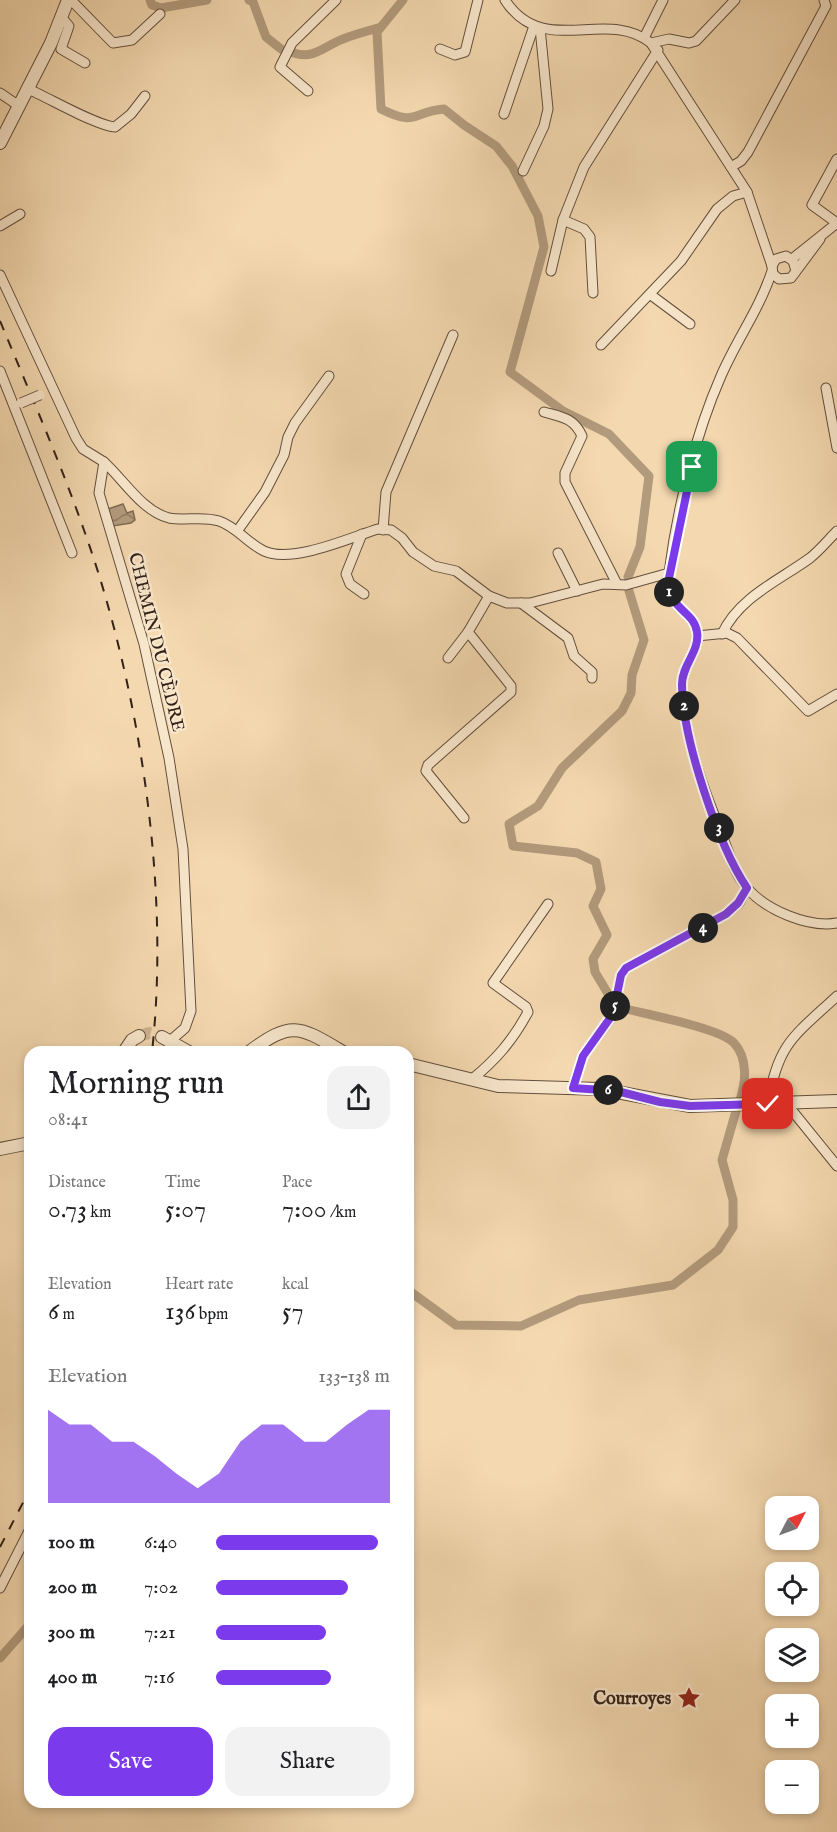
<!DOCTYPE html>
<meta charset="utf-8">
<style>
body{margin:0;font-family:"IM FELL English",serif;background:#f2f2f2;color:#202124;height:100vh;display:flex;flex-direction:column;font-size:22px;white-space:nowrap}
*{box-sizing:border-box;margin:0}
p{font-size:20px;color:#757577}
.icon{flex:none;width:33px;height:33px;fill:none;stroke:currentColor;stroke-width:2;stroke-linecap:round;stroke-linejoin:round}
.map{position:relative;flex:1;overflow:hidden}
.panel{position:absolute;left:24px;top:1046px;width:390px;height:762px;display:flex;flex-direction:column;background:#fff;border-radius:18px;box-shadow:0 3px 9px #0003}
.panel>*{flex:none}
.needle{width:39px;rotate:49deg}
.fabs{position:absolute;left:765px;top:1496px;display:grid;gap:12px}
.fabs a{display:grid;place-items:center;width:54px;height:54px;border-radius:12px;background:#fff;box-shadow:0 3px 9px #0003;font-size:30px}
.pin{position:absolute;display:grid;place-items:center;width:51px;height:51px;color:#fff;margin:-26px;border-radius:12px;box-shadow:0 3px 9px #0006}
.km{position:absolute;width:30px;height:30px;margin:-15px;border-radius:50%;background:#222;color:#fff;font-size:16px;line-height:30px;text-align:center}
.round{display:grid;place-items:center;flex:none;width:63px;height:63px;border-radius:18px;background:#f2f2f2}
.headline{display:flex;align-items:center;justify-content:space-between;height:102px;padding:0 24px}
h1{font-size:33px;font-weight:600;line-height:45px}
.figures{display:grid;grid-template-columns:repeat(3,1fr);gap:9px;height:102px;padding:6px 24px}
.figures div{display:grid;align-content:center}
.figures b{font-size:26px;font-weight:600}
.figures small{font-size:16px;font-weight:400}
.figures p{font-size:16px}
.chart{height:168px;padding:12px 24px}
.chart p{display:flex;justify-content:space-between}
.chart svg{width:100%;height:108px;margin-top:6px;fill:#7c3aed;opacity:.7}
.button{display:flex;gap:12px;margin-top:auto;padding:12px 24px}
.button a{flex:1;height:69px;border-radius:18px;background:#7c3aed;color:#fff;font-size:24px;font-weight:600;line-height:69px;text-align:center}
.button a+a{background:#f2f2f2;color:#202124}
ul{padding:0 24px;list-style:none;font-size:20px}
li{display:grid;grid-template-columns:96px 72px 1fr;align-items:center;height:45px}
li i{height:15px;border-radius:8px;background:#7c3aed}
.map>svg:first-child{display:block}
.water{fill:url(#water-waves);stroke:#7f6a54;stroke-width:1.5}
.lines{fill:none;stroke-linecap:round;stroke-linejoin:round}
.canal{stroke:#b29a7c;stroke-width:9}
.tertiary-tunnel{stroke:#cdb391;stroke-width:12;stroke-dasharray:12 6;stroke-linecap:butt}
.minor-casing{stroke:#634f3e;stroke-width:11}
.tertiary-casing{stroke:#634f3e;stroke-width:14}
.minor{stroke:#f8e6cb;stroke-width:9}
.tertiary{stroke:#f8e6cb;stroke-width:12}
.rail{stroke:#332119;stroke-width:2;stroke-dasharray:10 10;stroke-linecap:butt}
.minor-bridge-casing{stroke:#634f3e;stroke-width:11;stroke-linecap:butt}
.minor-bridge{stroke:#f8e6cb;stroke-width:9}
.route-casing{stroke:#fff;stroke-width:12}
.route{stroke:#7c3aed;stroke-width:8}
.labels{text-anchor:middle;stroke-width:5;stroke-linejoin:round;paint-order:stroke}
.street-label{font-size:18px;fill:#332119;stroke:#f8e6cb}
.poi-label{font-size:18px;font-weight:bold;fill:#332119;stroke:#f8e6cb;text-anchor:end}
</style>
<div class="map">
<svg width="837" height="1832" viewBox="0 0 837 1832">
<defs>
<pattern id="water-waves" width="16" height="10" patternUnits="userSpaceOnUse" patternTransform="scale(1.5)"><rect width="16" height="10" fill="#b29a7c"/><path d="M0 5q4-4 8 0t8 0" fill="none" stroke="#917d65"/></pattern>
</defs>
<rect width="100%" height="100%" fill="#f4d8af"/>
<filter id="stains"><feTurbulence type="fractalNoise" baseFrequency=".00333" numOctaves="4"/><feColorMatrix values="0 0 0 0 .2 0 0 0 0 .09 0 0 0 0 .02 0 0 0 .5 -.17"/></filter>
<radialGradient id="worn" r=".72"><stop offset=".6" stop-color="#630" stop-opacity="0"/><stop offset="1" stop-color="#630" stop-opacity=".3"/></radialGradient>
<path class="water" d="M123,504L127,513L133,511L135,520L131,523L113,526L108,509Z"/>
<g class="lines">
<g class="canal">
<path d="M150,0L152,5L161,8L207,0"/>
<path d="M249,0L253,2L266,37L281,49"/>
<path d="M403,0L377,32L381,109C417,127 411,112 444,109L464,125L496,146L512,166L538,216L544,247L510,372L563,411L609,434L649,476L640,547L628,577"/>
<path d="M294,53C314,60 326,45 343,39C355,34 368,31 381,27"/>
<path d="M610,997L595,972L593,959L607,935L593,906L601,889L596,862L577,853L513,846L509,824L538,806L562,768L622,711L631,693L632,675L644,640L629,591"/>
<path d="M622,1008C645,1014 720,1028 734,1043C748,1058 746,1082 740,1100"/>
<path d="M408,1290L456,1325L521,1326L579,1300L673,1285L718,1250L733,1227V1200L722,1160L736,1111"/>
<path d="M0,1658L30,1624"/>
</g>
<path class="tertiary-tunnel" d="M139,1036L149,1033L162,1037"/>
<g class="minor-casing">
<g id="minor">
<path d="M71,0L113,43L132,40L160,14"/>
<path d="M505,0C543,59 606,7 651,43L747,192L772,266"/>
<path d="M62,18L69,26L61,49L85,63"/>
<path d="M644,38L663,0"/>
<path d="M651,43L669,39L689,43L696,41L735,0"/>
<path d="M440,49L455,55L465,52L478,0"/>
<path d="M28,89C49,98 97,126 115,127L131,114L145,96"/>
<path d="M308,91L280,67L292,43L336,0"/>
<path d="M0,93L19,106"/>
<path d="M504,114L534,26"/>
<path d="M837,159L812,205L837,223"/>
<path d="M731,167L741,161L748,152L826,6L824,0"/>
<path d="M523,171L544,126L548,109L540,28"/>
<path d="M563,220L584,229L590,237L593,293"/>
<path d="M0,226L20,214"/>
<path d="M792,259L837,223"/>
<path d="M551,271L563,220L584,167L658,50"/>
<path d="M772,271C759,310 737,339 721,376C695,435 677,510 669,573C664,611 691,606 697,631C701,651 681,666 682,687C684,738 703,788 722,835C729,853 734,873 747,888C766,910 808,928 837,923"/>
<path d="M796,271L793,261L786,256L776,259L772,266L773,274L779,279L791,278L820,239"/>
<path d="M0,275L76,438L83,449L104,462L99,493L144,644L169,758L183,849L191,1011L185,1028L170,1041L169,1052"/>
<path d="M651,295L690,324"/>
<path d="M601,345L681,261L717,209L733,196L747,192"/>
<path d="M0,371L72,553"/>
<path d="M826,388L837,448"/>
<path d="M544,412C562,417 574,418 582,436L565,473V482L617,584"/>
<path d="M104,462C124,480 142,511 169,518C185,521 203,516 219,521C237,527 247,543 264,551C292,564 349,538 378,529L391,530L402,538L413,552L434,566L456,571L489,596L507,603H530L603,584L626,585L669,573"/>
<path d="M238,530L265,492L284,455L288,437L295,423L329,376"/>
<path d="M383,530L386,492L453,335"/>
<path d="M362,534L346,574L350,584L364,594"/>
<path d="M558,553L577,591"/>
<path d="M521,603L568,638L574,656L592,672V678"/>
<path d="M722,634C739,597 780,580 810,558C820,550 828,540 837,531"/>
<path d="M697,636L727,633L737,638L808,711L837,694"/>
<path d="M448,658L468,632"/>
<path d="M464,818L426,771L428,765L511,692V686L468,632L489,596"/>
<path d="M471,1080C496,1060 513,1040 528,1012L526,1007L493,983L548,904"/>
<path d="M573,1087L583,1056L613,1015L621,975L626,968L726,914L739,903L747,888"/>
<path d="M768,1103C778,1043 794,1036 837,996"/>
<path d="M786,1103L837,1166"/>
<path d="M0,1588L30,1529"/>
</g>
</g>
<g class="tertiary-casing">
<g id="tertiary">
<path d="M0,143L51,43L68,0"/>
<path d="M162,1037L189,1052"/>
<path d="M124,1052L132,1040L139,1036"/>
<path d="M249,1052C292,1020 299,1026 343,1052"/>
<path d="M408,1064L498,1086L601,1089L690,1106L837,1101"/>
<path d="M0,1149L30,1143"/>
</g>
</g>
<use href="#minor" class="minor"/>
<use href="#tertiary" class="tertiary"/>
<g class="rail">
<path d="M0,321C35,405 72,489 99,575C144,722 169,899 152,1052"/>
<path d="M0,1547L30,1489"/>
</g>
<g class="minor-bridge-casing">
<path id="minor-bridge" d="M21,403L40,395"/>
</g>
<use href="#minor-bridge" class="minor-bridge"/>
</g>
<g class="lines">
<g class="route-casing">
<path id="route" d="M692,467L668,583C671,611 694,611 697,632C700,651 682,665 682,684C682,737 718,845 747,888L738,903L726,914L626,968L621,975L613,1014L583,1056L573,1088L617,1091L660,1102L690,1106L768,1104"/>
</g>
<use href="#route" class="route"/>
</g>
<defs>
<g id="sight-bare" transform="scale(1.8)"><path d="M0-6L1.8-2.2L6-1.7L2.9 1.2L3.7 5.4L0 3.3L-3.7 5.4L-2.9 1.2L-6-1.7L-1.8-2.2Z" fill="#8f2418" stroke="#f8e6cb" stroke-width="2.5" paint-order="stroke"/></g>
</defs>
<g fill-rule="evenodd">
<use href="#sight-bare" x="689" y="1698"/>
</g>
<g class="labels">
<g class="street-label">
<text transform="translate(157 642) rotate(76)" y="6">CHEMIN DU CÈDRE</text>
</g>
<g class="poi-label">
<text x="671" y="1704">Courroyes</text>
</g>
</g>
<rect width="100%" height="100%" filter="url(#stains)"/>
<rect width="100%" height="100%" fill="url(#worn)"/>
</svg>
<div class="fabs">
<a><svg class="needle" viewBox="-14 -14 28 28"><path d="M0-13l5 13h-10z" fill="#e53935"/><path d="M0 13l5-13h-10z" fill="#757577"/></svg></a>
<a><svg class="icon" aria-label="locate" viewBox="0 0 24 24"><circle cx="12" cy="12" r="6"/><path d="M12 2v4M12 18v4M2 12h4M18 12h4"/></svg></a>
<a><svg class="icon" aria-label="layers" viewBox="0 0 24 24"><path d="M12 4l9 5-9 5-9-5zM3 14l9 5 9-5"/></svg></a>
<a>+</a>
<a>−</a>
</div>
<div class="pin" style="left:692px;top:467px;background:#1e9e55"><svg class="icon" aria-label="arrive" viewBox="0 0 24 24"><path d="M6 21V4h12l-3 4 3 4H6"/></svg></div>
<div class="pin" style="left:768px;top:1104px;background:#d93025"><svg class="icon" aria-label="check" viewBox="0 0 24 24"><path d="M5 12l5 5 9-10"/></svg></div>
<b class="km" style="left:669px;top:592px">1</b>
<b class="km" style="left:684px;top:706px">2</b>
<b class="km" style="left:719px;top:828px">3</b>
<b class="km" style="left:703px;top:928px">4</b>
<b class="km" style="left:615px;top:1006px">5</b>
<b class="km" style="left:608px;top:1090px">6</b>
<section class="panel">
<div class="headline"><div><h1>Morning run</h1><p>08:41</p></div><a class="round"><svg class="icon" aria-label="share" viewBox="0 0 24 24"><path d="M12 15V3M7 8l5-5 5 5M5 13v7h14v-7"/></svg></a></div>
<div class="figures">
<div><p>Distance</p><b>0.73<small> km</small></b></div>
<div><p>Time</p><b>5:07</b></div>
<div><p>Pace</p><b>7:00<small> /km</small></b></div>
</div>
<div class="figures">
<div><p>Elevation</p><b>6<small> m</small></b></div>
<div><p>Heart rate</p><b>136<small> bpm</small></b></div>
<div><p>kcal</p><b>57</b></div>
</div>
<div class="chart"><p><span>Elevation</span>133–138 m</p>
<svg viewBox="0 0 160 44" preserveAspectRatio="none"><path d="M0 44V6L10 12L20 12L30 19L40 19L50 25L60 32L70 38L80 32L90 19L100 12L110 12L120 19L130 19L140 12L150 6L160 6V44z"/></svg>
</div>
<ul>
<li><b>100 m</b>6:40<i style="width:93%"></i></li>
<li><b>200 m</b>7:02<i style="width:76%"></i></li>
<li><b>300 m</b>7:21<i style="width:63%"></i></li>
<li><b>400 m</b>7:16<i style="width:66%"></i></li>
</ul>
<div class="button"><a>Save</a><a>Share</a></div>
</section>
</div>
